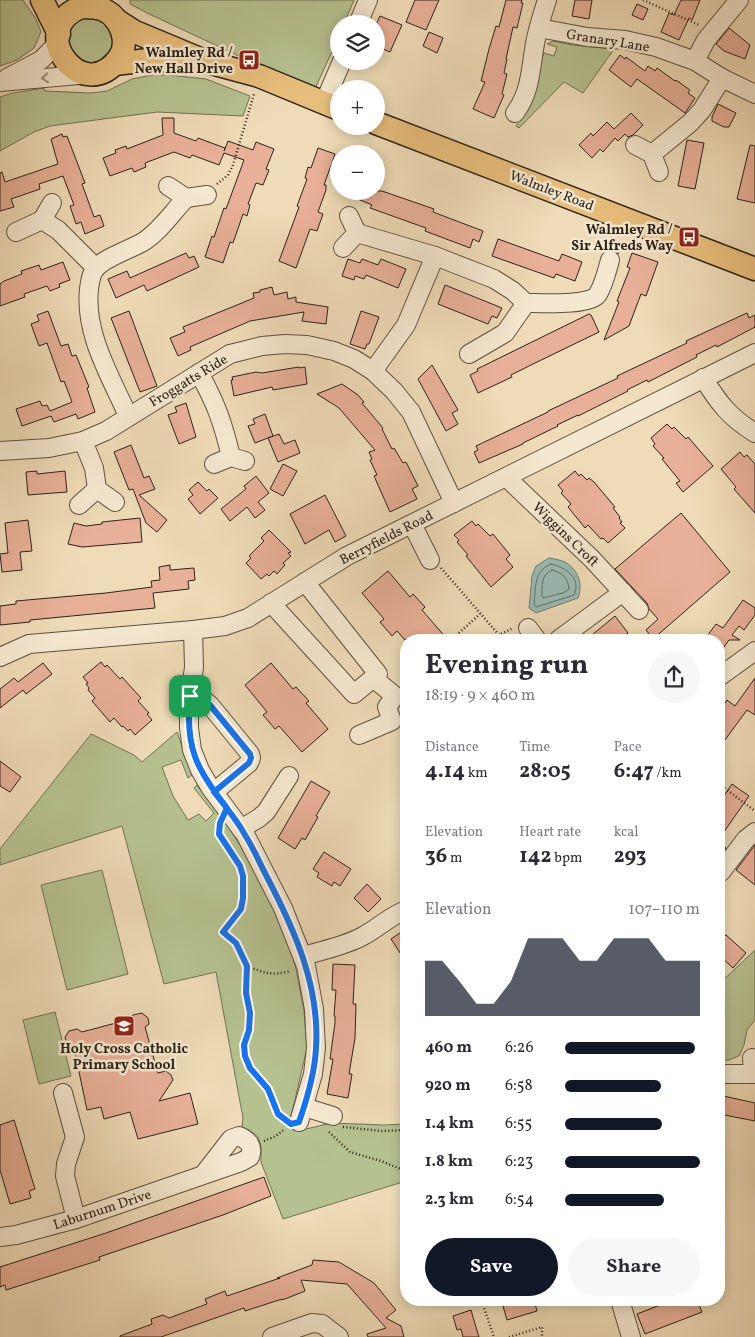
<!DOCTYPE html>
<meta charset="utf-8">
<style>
body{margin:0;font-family:Vollkorn,serif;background:#f7f7f7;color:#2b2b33;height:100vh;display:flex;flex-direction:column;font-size:19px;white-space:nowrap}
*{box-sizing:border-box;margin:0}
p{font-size:16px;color:#7c7c81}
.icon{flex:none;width:28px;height:28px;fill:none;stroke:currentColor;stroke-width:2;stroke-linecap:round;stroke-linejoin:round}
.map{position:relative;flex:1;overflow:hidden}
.drawer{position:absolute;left:400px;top:634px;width:325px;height:672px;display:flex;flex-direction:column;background:#fff;border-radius:20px;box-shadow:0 2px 12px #0003}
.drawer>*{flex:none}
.buttons{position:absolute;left:330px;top:15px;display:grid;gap:10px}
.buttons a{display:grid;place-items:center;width:55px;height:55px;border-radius:50%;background:#fff;box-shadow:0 2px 12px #0003;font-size:25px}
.pin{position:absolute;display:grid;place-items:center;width:42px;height:42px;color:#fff;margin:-21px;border-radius:10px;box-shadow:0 2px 8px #0006}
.round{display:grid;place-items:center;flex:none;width:52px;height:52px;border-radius:26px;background:#f7f7f7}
.overview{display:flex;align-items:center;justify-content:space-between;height:85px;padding:0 25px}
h1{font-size:28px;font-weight:700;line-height:38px}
.metrics{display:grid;grid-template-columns:repeat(3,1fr);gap:8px;height:85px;padding:5px 25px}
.metrics div{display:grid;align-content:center}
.metrics b{font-size:21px;font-weight:700}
.metrics small{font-size:14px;font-weight:400}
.metrics p{font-size:14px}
.chart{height:140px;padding:10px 25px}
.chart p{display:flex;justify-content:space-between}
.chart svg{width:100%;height:90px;margin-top:5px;fill:#111827;opacity:.7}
.cta{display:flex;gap:10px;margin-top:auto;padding:10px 25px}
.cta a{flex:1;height:58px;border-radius:30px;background:#111827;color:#fff;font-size:20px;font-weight:700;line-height:58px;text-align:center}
.cta a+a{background:#f7f7f7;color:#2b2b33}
ul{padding:0 25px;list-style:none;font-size:16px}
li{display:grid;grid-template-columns:80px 60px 1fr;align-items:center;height:38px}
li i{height:12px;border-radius:6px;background:#111827}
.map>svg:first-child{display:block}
.green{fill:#b6c190;stroke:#717254}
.water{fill:#9abab3;stroke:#6e7e75}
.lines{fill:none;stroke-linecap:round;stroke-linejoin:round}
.shore{stroke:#636e66;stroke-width:1}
.building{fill:#e8b098;stroke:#2c2318}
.minor-casing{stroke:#5d5140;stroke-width:20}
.major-casing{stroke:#2c2318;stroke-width:25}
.path{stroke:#2c2318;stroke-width:2.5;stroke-dasharray:1 2.5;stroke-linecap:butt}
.minor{stroke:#f5e8d0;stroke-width:18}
.major{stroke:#e8be7c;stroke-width:22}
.oneway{stroke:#9b8f7d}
.route-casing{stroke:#fff;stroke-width:10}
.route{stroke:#1a73e8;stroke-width:6}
.labels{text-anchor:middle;stroke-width:5;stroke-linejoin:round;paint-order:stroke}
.street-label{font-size:14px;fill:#2c2318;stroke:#f5e8d0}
.poi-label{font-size:14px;font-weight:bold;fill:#2c2318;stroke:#f5e8d0;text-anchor:end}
</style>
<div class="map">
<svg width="755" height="1337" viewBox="0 0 755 1337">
<rect width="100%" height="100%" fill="#efdbb7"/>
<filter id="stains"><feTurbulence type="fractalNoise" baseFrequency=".004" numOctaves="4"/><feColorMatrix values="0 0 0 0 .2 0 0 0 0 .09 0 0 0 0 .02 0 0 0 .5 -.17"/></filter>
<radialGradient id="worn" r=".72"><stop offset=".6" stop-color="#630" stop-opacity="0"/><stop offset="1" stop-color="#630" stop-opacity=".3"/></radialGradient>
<g class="green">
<path d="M0,0H23L36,19L41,32L34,48L17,60L0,66Z"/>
<path d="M130,0H354L344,24H339V36L314,91L149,14L130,4Z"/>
<path d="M85,17H93L105,22L114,39L112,49L97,63L89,64L72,55L67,35L75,22Z"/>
<path d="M553,41L572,45L614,49L583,93L564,82L519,128L516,126L531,101L539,57L542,58L544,53L554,56L557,47L547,44Z"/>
<path d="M152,75H168L206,79L250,96L243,116L157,112L50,126L34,132L0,151V97L13,93L44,88L45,91L90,93L100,92L107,91L132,79Z"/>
<path d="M177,732L192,775L188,778L181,760L162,767L173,796L188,820L199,814L206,821L214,813L194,788L197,785L226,823L254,867L288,938L296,969L304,1011L307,1048L290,1121L302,1130L331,1123L384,1125L406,1124V1181L283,1219L261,1162V1146L258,1137L249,1130L242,1127L243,1118L216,972L164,984L122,826L0,865V849L91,734L134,755L142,762Z"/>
<path d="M102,870L128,974L67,990L41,885Z"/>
<path d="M755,950V1020L747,1030L744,1045L739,1056L729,1060H719V984Z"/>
<path d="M55,1012L71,1076L39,1084L23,1020Z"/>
</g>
<path class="water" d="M549,558C554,559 561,560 565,562C579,570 583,585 578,598L536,613L529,608L532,576L536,566Z"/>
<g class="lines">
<g class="shore">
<path d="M551,564C565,567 582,578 574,595L536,607L534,605C536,588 533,571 551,564Z"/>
<path d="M552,570C563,573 568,578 569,589L563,593L543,598L542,596C542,585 541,575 552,570Z"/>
</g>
</g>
<g class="building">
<path d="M415,0H439L426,30L406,22Z"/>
<path d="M506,0H522L521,3H523L517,28L513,27L506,59H507L504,73L507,74L502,94L504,95L494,118L473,109L485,82L481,81L489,49L496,26L499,27Z"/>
<path d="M575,0H592L589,19L572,16Z"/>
<path d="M681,0H700L692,20L689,18L679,40L661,32L669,13L674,15Z"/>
<path d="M637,4L648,9L643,20L632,15Z"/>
<path d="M380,16L402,25L390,52L376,46V25Z"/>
<path d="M729,28L750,45L745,59L724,51L716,44Z"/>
<path d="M429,32L443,38L437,53L423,46Z"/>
<path d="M620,55L625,59L626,57L645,71L648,66L655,71L657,68L675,81L676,80L690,90L688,93L695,98L685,113L637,79L631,87L609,70Z"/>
<path d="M718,104L736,113L729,127H724L712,121V117Z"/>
<path d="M631,113L643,125L633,135L628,137L625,134L618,141L615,138L603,152L600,149L592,158L579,145L591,133L593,136L607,122L614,129Z"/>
<path d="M162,118H174V133L196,141L198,138L225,148L224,151L228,141L253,150L256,142L274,149L266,169L269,170L263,185L256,183L248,204L250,205L247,216L243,214L233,243L230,242L223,263L205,257L212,236L214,237L224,208L226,209L244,160L224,153L219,165L192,155L190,158L174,152L145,163L146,167L134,172L132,168L110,176L103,158L116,153L115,150L126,146L127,149L163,135Z"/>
<path d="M62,134L63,137L67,136L85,183L82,184L94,217L100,215L104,226L85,234L81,222L76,224L70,206L74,205L63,176L39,184L40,189L11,199L14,207L0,211V173L2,172L5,182L58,164L51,139Z"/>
<path d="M687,140L704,143L695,189L678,186Z"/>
<path d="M750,145L755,146V203L737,199Z"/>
<path d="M318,148L335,154L324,185H326V190L318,212L323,214L317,231L310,229L296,268L279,261L299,207L297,206L307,179L305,178L308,167L311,168Z"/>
<path d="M339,191H382L434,209L433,212L483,231L479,242L473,239L470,248L425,231L426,228L370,208L372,205Z"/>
<path d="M498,239L559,261L562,254L582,262L575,281L556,274L554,278L492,256Z"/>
<path d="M610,242L621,247L618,254L613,250H607Z"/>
<path d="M186,253L189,258L194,256L199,267L147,291L144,285L116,298L108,279L127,271L130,278Z"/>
<path d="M632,253L658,262L646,296L641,294L629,326L604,340L619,302L617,301L630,268L627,267Z"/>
<path d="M348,259L360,263L362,259L378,265L381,259L406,269L398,288L366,275L364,279L355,276L354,280L342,276Z"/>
<path d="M63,262L70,280L59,284L60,287L50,291L47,286L24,294L25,297L0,306V284L4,281L22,274L21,271L39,265L41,270Z"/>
<path d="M445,285L502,308L497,318L492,316L488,324L438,304Z"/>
<path d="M272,287L274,295L287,292L288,299L296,297V302L328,307L326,324L302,321L304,312L250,321L190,347L191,350L178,356L170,338L185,332L183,327L254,298L253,293L260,292V290Z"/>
<path d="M48,311L61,346L68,344L72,356L76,355L89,387L87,388L95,412L78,419L76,414L54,422L51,416L22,426L16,409L40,401L42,406L47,405L50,411L72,402L64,381L61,382L47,343L39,346L31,324L39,321L37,315Z"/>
<path d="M129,311L157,386L140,392L111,318Z"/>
<path d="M361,311L379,317L369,344H367L365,349L350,344Z"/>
<path d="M747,313L749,318L755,315V327L717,347L716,345L696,355L697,357L648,382L647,380L627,390L628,391L578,416V415L557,425L558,426L523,443V444L479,463L474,452L478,450L476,446L548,412V411L618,378L617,376L687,343L686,341Z"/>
<path d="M589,314L591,315L599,332L533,364L511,375L512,377L478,393L470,375L478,371L477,369Z"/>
<path d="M432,365L458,410L452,413L458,424L446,431L418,379Z"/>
<path d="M299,367V368L305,367L307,384L273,390L272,387L234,396L231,380H233L232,377L256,372L262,373Z"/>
<path d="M342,384L358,395L364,402L362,403L383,428L382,429L392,449L394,448L403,463L406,462L418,486L412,489L417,499L390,512L374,476L377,475L370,460L372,459L369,452L375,450L339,408L317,394Z"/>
<path d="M186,403L196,437L179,444L168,415L177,412L175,407Z"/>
<path d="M265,414L273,436L255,443L248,426L255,424L253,419Z"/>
<path d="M667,424L672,429L674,427L686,439L688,437L713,466L683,492L676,483L680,481L662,459L664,458L653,446L655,444L651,438Z"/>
<path d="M279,434L284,444L295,440L300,453L278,462L268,438Z"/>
<path d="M131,445L144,478L149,476L155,489L139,495L167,520L157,532L146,523L133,489L129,490L114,452Z"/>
<path d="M740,452L744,457L747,455L755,464V513L734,489L736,487L721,469Z"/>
<path d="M283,464L297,471L283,496L270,489Z"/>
<path d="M37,471V474L65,471L67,492L28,495L26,472Z"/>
<path d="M575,471L579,476L581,474L587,480L589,478L594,482L615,507L613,508L620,517L619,518L622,522L620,523L625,528L608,543L603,538L601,539L588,525L585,528L568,507L571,504L561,493L563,491L558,485Z"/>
<path d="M256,476L269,493L258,502L265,510L255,518L247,507L230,521L221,509L246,489L244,486Z"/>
<path d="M198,482L207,491L209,489L218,498L200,514L188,499L193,495L189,490Z"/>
<path d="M325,495L346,536L335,542L329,530L305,544L290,514Z"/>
<path d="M681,513L730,572L653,639L646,630L658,619L649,609L647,603L615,569Z"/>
<path d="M140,518L142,542L82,547L68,544L74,523L86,526L102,524V522Z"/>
<path d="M28,520L32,551L20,552L22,570L2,572L0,554L8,553L5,523Z"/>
<path d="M472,521L476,526L478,524L490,536L493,534L510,555L506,559L513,567L491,587L466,556L468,555L457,542L459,540L454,535Z"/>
<path d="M269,530L291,552L288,553L291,556L283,563L285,565L277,574L274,571L269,576L267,574L261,579L246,563L251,558L249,556L264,541L261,538Z"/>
<path d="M170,565V570L194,568L195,580L188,581L189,589L153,593L155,608L30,620V622L0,625V606L16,604V601L106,593L152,587L151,581L160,580L159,567Z"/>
<path d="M388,571L410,597L413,594L425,607L422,610L448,640H405L397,631L392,636L380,622L384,619L362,593Z"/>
<path d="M743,600L755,608V615L744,630L739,626L732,635L740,640H729L719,654V640H704L716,624L723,628Z"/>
<path d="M615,616L628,633L618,640H586Z"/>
<path d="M101,662L105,667L107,665L120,679L122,677L141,698L138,701L149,713L147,714L152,720L135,735L130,729L128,731L123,726L122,727L114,718L110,722L92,701L95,698L88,690L89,688L86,684L88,683L83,677Z"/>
<path d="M43,663L52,674L26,694L23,690L0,708V689L14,678L18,682Z"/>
<path d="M271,663L293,689L296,687L309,701L306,703L328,729L302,752L279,726L275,729L263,715L267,712L245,685Z"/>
<path d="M755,678V715L747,710L719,748V712L727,700L735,706Z"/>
<path d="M0,761L21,777L10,792L0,786Z"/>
<path d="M311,781L330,792L316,816L318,817L305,840L302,838L295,849L278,838Z"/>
<path d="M732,784L749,796L719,839V803Z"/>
<path d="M719,842L726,848L719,857Z"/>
<path d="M755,845V885L736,870Z"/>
<path d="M324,852L351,869L340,886L334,882L332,886L317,877L319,873L313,869Z"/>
<path d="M367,884L381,899L368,912L354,898Z"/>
<path d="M406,929V962L391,939Z"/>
<path d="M719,931L724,936L726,935L746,953L733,968L719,955Z"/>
<path d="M333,964L355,965L353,1004H356L355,1038L349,1074H352L348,1098L327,1094L333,1059H330L335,1023V1016H334L336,990H332Z"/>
<path d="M142,1013L148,1018L149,1024L145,1027L158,1073L166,1071L171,1075L173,1080L159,1101L190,1093L198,1124L138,1139L130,1112L104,1119L101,1107L87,1110L74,1048L67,1045L65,1037L69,1031L77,1029L82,1032L131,1019L133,1015Z"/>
<path d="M719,1095L755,1103V1121L719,1114Z"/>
<path d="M14,1120L35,1189L29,1191L31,1198L10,1204L0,1170V1125Z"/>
<path d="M264,1177L271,1196L223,1215L99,1257L100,1260L6,1290L5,1285L0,1287V1267L106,1233Z"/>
<path d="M313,1260L339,1262L374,1283L396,1310L386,1318L401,1326L404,1337H368L367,1334L386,1328L347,1284L301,1280L305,1291L285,1299L279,1300L245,1311L244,1308L161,1337H120V1336L152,1324L151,1319L163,1315L169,1318L207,1304L205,1299L225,1291L227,1296L280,1278H277L312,1265Z"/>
<path d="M523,1300H534L537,1311L507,1320L503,1306Z"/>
<path d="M673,1300H697L702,1312L645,1334L637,1314Z"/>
<path d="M471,1310L475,1324L479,1337H463L461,1329L457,1330L453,1316Z"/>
</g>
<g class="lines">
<g class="minor-casing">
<g id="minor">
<path d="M358,24L368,0"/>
<path d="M539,28L587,37L625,40L656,47L695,61L722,78L755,94"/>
<path d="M695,61L706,40L739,0"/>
<path d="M7,78L41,60L57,44"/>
<path d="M0,82L90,74"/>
<path d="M324,103L342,61"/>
<path d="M515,113C530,92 530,74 534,50C536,33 542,16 547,0"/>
<path d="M635,145L652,154L659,172"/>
<path d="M652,154L690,123L702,110L722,78"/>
<path d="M168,186L186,198L207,195"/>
<path d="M42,220L58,230L96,268"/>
<path d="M16,232L42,220L52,203"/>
<path d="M357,233L435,256L494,279L513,291L526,303"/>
<path d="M343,248L357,233L349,216"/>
<path d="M469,354L505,333L526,303C540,303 592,306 598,294C604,284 607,271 610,260"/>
<path d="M373,371L406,325L435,256"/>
<path d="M199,373C216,403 223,423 231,457"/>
<path d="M703,378C719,403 729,417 755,433"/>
<path d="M128,416C111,377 84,334 89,289C90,282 91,273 96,268C104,258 131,249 143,242C160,231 172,213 186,198"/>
<path d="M83,441L94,468L97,489L115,502"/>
<path d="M0,451L49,448L83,441L106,431L230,354L262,346L285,344L307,345L334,351L354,359L373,371L394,391L411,412L454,503"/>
<path d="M214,464L231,457L245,461"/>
<path d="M507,478L592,559L639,610"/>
<path d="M79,505L97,489"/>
<path d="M412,524L430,560"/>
<path d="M271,603L354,694L378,674L305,582"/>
<path d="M528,628L537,640"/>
<path d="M193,630L194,667L189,706V728L192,750L200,770L210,787L245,834L283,908L306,966L314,1009L316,1048L313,1074L299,1122"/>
<path d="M558,640L623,592"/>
<path d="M0,657L29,644L193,630L225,626L248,618L347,556L755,353"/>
<path d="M719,677L755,651"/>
<path d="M190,696L205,701L210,705L250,754L251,758L249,763L214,792"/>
<path d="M359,735L392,721L387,707L395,696L373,678"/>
<path d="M241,829L259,818L266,812L289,776"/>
<path d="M719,871L721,872L746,839L755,832"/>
<path d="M304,956C323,950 345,946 363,936C378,928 390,916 406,910"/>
<path d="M752,1058L753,1074"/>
<path d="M719,1074H755"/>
<path d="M63,1093L75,1137L66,1164L65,1176L76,1219"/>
<path d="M304,1107L333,1116"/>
<path d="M0,1237L16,1235L76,1219L241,1162L250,1157C254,1146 248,1140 239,1136L231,1139L203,1175"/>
<path d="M620,1300L631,1337"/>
<path d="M272,1337L312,1323L322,1324L339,1337"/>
</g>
</g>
<g class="major-casing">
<g id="major">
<path d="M42,0L59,34"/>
<path d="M81,7C89,7 97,7 104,10C121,18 130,43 119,58C83,108 24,30 81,7Z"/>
<path d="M116,20L135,32L207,62L259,76L339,109"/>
<path d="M115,64L148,60L196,62"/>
<path d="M376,123L755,269"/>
</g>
</g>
<g class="path">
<path d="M643,0L699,25"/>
<path d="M217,184L228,175L233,165L254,94"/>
<path d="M441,568L499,635L513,628"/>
<path d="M451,640L480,614"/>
<path d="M719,784L755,811"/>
<path d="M219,826V834L241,866L243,876L241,909L223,932L236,943L247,966L246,993L250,1013L249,1030L244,1045L245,1056L250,1068L268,1089L278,1114L285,1119"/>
<path d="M247,966C265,973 271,976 291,971"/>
<path d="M343,1127L382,1131L406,1130"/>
<path d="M329,1132L350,1152L381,1161L406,1171"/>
<path d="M264,1141L276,1136L285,1129"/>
<path d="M483,1305L494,1337"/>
<path d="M509,1337L542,1327V1337"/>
</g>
<use href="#minor" class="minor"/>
<use href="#major" class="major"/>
</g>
<defs><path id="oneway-chevron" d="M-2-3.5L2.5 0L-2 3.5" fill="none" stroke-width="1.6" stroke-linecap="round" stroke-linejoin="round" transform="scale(1.25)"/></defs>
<use class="oneway" href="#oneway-chevron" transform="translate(45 78) rotate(175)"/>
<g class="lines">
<g class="route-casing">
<path id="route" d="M190,696C185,747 196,769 227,808L220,823L219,834L240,866L243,876V898L241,909L223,932L236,943L247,966L246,993L250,1013L249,1030L244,1045L245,1056L250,1068L268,1089L278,1114L291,1124L299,1122C307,1099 315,1073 316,1048C320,987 295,931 268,879C260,864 254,849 245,835C237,820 225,806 214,792L249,763L251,758L250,754L210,705L205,701L190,696"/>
</g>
<use href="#route" class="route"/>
</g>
<defs>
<g id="bus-square" transform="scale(1.125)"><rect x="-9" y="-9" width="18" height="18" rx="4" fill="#8f2418" stroke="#f5e8d0"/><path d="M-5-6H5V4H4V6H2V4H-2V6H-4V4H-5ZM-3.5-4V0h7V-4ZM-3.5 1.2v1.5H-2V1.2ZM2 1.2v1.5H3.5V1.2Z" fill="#fff"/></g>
<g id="school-square" transform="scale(1.125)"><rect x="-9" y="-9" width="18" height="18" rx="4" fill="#8f2418" stroke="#f5e8d0"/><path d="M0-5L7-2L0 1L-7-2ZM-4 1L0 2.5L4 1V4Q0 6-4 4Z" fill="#fff"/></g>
</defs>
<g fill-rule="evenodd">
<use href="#bus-square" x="249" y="60"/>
<use href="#bus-square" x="689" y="237"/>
<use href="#school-square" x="124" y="1026"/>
</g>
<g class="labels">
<g class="street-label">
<text transform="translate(608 40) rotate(9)" y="5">Granary Lane</text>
<text transform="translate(552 190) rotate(21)" y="5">Walmley Road</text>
<text transform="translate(188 380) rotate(-31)" y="5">Froggatts Ride</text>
<text transform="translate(566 534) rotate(44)" y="5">Wiggins Croft</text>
<text transform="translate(386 537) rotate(-27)" y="5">Berryfields Road</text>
<text transform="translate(102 1209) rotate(-18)" y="5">Laburnum Drive</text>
</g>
<g class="poi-label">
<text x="233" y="57">Walmley Rd /<tspan x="233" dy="16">New Hall Drive</tspan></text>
<text x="673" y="234">Walmley Rd /<tspan x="673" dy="16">Sir Alfreds Way</tspan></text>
<text x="124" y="1053" text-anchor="middle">Holy Cross Catholic<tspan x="124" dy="16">Primary School</tspan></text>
</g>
</g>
<rect width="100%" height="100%" filter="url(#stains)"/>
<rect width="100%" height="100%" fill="url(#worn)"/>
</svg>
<div class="buttons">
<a><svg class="icon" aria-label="layers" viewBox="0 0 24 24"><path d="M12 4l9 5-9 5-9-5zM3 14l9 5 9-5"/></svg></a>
<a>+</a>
<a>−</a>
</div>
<div class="pin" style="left:190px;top:696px;background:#1e9e55"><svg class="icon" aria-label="arrive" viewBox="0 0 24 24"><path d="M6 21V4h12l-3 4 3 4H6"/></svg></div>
<section class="drawer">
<div class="overview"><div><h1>Evening run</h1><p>18:19 · 9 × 460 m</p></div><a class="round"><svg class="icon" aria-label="share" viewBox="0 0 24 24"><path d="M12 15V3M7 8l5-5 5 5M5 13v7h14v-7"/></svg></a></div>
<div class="metrics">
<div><p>Distance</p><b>4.14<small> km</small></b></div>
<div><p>Time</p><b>28:05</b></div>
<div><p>Pace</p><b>6:47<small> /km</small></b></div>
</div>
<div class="metrics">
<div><p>Elevation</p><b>36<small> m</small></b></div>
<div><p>Heart rate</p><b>142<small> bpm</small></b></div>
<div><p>kcal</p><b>293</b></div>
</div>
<div class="chart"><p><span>Elevation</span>107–110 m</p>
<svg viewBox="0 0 160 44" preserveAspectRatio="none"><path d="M0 44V17L10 17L20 27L30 38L40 38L50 27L60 6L70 6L80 6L90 17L100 17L110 6L120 6L130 6L140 17L150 17L160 17V44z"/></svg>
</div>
<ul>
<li><b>460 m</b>6:26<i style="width:96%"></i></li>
<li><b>920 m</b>6:58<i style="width:71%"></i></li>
<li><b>1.4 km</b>6:55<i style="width:72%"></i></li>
<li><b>1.8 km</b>6:23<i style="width:100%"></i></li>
<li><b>2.3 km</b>6:54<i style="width:73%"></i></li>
</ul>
<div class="cta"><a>Save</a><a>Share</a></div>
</section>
</div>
